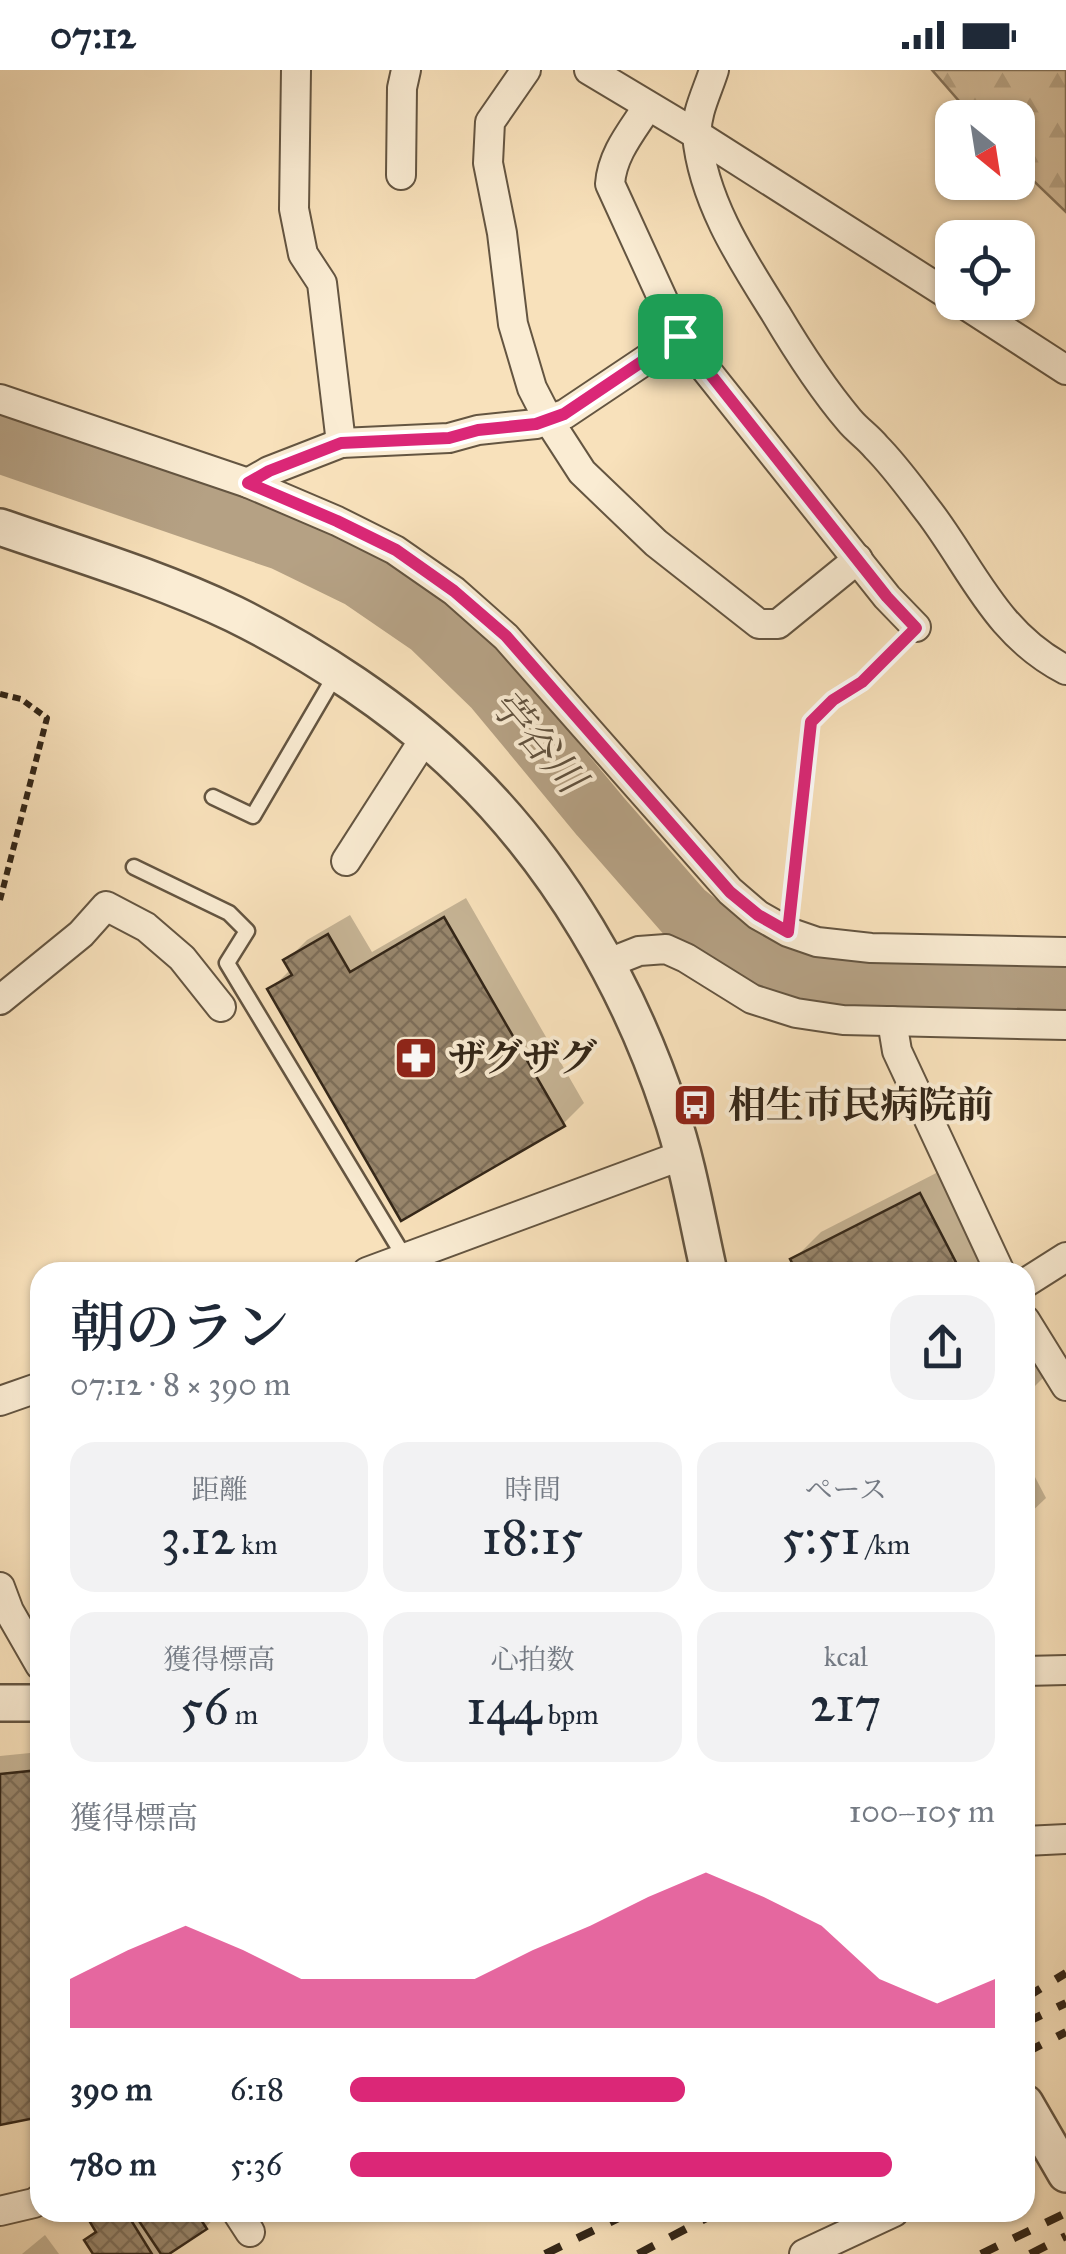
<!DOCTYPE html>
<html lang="ja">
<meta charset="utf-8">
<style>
body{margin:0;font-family:"IM FELL Great Primer","Noto Serif JP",serif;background:#f2f2f3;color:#1f2937;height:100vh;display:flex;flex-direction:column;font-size:38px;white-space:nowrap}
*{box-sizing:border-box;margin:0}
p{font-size:32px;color:#747a83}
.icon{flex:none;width:55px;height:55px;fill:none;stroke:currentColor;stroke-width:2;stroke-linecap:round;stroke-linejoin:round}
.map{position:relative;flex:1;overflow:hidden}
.drawer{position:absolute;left:30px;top:1192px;width:1005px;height:960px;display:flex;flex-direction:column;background:#fff;border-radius:30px;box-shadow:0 2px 8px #0004}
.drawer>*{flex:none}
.needle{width:65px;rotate:150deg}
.fabs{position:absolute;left:935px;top:30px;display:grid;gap:20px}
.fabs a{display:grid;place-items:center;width:100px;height:100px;border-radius:20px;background:#fff;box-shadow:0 2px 8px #0004;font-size:50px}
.pin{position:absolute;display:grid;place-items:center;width:85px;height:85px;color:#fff;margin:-42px;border-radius:20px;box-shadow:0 5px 15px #0006}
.round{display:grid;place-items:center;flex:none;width:105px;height:105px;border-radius:30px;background:#f2f2f3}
.overview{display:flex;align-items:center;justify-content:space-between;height:170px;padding:0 40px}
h1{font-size:55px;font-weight:600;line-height:75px}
.metrics{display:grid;grid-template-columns:repeat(3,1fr);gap:15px;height:170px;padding:10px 40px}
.metrics div{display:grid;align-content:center;border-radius:25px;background:#f2f2f3;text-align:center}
.metrics b{font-size:50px;font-weight:600}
.metrics small{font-size:28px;font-weight:400}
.metrics p{font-size:28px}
.chart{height:280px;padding:20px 40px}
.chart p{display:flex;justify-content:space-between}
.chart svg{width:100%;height:180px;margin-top:10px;fill:#db2777;opacity:.7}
ul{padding:0 40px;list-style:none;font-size:32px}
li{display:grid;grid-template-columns:160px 120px 1fr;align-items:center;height:75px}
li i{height:25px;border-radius:12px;background:#db2777}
.status{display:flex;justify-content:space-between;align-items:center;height:70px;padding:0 50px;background:#fff;direction:ltr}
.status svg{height:28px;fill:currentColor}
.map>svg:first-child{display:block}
.forest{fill:url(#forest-firs);stroke:#85745c;stroke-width:2.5}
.shadow{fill:#0003}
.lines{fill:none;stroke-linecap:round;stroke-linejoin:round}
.river{stroke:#b5a184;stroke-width:60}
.building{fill:url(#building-cross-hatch);stroke:#332618;stroke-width:2.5}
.service-casing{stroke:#645541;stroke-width:19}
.minor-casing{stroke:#645541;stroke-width:32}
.tertiary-casing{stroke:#645541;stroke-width:40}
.path{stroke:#332618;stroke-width:6;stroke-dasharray:8 5;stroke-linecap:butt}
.service{stroke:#faecd3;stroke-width:14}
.minor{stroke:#faecd3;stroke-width:28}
.tertiary{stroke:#faecd3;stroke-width:35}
.rail{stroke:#332618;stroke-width:8;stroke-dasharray:18 18;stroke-linecap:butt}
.route-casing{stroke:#fff;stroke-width:20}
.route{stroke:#db2777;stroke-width:12}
.labels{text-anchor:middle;stroke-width:8;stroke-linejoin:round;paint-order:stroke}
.poi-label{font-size:38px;font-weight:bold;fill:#332618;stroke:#faecd3;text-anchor:start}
.water-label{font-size:40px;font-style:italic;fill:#60513e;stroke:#faecd3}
</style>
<div class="status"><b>07:12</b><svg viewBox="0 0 49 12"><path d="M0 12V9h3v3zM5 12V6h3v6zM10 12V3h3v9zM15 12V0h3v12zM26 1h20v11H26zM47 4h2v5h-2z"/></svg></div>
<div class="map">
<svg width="1066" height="2184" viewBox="0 0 1066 2184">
<defs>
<pattern id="forest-firs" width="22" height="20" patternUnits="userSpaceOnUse" patternTransform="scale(2.5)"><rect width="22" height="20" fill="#d7c19f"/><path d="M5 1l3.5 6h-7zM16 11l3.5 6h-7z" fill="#b9a688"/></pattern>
<pattern id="building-cross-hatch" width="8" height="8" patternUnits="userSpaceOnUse" patternTransform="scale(2.5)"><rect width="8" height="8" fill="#99876d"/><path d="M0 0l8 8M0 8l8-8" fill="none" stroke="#7d6e59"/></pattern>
</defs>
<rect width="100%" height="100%" fill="#f8e1bb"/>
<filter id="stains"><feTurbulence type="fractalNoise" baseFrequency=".002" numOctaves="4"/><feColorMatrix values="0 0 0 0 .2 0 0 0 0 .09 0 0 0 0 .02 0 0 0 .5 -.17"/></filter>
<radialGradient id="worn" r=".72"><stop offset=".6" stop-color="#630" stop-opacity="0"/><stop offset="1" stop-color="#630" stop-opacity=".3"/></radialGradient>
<path class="forest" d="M932,0H1066V142L1018,96V48L973,47Z"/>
<g class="shadow">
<path d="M466,828L584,1033L563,1054L270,920L291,899L286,891L307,870L350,845L372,882Z"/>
<path d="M948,1097L1002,1202H800L793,1190L821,1162Z"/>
<path d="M1025,1267L1046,1305L1025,1326Z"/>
<path d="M1025,1388L1046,1428L1025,1448Z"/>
<path d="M40,1682V2044L0,2053V1686Z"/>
<path d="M87,2142H220L206,2157L164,2184H96L87,2170L98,2159Z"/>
<path d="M45,2165L59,2184H22Z"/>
</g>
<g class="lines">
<path class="river" d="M0,373L284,471L360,508L430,556L494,618L600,746L684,842L740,887L795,909L1066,918"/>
</g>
<g class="building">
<path d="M444,847L565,1056L401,1151L267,919L292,905L283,890L328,864L350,902Z"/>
<path d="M920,1123L961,1202H797L790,1189Z"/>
<path d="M40,1700V2047L0,2055V1704Z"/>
<path d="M84,2142H126L152,2184H93L84,2170L96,2162Z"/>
<path d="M133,2142H196L207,2159L169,2184H161Z"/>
</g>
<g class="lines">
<g class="service-casing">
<g id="service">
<path d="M213,727L253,746L336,604"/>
<path d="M134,797L229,843L247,861L227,893L405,1188"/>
</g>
</g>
<g class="minor-casing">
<g id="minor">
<path d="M296,0L294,139L303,184L322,213L341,373"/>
<path d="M526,0L490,52L488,93L502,163L513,254L532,318L549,351L582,402L656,473L759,554H778L858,489"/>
<path d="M589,0L696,64L952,227"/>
<path d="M714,0C708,20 695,44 697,65C703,131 742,190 776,244C798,281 821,317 849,350C857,360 868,367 876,377C895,396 912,420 929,442C973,500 996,564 1066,600"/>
<path d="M648,36C632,61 612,84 610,114L680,267L887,527L916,557"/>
<path d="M401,105L402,18L406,0"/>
<path d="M961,232L1066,300"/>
<path d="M0,329L248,413L337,451L395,480L454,521L506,567L730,821L758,845L788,862L817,872L871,878L1066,882"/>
<path d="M248,413L269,401L341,373L449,368L478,360L536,354L565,344L680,267"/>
<path d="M346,791L425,668"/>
<path d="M606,894L639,881L666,879L686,888L752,929L796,943L843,950L1066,955"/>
<path d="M0,930L81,864L106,836L146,857L182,888L221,937"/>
<path d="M892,951L897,981L1000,1202"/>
<path d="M367,1202L683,1085"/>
<path d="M1025,1213L1066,1187"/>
<path d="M1025,1250L1066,1316"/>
<path d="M0,1331L40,1317"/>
<path d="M0,1517L9,1541L40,1595"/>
<path d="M1025,1601L1066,1600"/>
<path d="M1025,1771L1066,1769"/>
<path d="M0,2141L34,2133L40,2129"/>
<path d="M237,2142L250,2162"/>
<path d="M804,2184L894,2142"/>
</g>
</g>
<g class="tertiary-casing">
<g id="tertiary">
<path d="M0,457C78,484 159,508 234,544C313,583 400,640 463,702C558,794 629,916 670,1041C688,1093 697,1149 709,1202"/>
<path d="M0,1633H40"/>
<path d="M1025,2033L1066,2104"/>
</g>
</g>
<g class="path">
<path d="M0,624L21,629L47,648L0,830"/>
<path d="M791,834L811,652L833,630L862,612L897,577"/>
</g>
<use href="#service" class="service"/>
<use href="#minor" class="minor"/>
<use href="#tertiary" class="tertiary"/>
<g class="rail">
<path d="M1025,1928L1066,1903"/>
<path d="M1025,1953L1066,1933"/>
<path d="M1025,1983L1066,1962"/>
<path d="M545,2184L631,2142"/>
<path d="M638,2184L718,2142"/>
<path d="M981,2184L1066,2143"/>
<path d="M1030,2184L1066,2166"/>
</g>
</g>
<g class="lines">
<g class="route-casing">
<path id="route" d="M680,266L887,527L916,558L862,612L833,630L811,652L788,862L758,845L730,822L506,566L454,521L396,480L337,451L248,413L269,401L341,373L449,368L478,360L536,354L564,344Z"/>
</g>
<use href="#route" class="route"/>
</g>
<defs>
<g id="pharmacy-square" transform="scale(2.25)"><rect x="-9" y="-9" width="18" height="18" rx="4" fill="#8f2418" stroke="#faecd3"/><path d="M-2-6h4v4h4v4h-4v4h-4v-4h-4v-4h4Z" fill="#fff"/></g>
<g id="bus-square" transform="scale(2.25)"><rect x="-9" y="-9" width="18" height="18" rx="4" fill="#8f2418" stroke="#faecd3"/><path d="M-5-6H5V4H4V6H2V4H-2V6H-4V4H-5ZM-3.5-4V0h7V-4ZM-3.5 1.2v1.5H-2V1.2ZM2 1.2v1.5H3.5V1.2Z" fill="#fff"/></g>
</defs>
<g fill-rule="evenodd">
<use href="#pharmacy-square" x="416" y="988"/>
<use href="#bus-square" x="695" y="1035"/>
</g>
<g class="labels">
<g class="poi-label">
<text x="448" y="1001">ザグザグ</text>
<text x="728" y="1048">相生市民病院前</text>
</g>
<g class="water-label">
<text transform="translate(538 671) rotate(49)" y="14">苧谷川</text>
</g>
</g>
<rect width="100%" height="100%" filter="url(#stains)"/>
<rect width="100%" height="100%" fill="url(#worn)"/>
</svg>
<div class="fabs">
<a><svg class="needle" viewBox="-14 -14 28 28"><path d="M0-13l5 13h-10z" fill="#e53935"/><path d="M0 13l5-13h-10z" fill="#747a83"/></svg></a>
<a><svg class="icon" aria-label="locate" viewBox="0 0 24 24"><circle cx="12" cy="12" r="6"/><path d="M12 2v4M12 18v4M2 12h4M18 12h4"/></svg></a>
</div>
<div class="pin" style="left:680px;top:266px;background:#1e9e55"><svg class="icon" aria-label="arrive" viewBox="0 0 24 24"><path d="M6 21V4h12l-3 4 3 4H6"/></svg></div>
<section class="drawer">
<div class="overview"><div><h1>朝のラン</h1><p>07:12 · 8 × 390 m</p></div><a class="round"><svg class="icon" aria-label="share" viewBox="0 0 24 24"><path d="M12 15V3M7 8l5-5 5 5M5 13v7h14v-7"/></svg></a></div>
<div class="metrics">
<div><p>距離</p><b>3.12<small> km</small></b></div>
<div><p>時間</p><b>18:15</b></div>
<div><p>ペース</p><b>5:51<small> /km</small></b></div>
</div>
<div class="metrics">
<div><p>獲得標高</p><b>56<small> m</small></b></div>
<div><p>心拍数</p><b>144<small> bpm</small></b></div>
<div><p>kcal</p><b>217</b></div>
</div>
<div class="chart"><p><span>獲得標高</span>100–105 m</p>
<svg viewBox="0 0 160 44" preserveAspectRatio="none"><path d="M0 44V32L10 25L20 19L30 25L40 32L50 32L60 32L70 32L80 25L90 19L100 12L110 6L120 12L130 19L140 32L150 38L160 32V44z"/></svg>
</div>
<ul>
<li><b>390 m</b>6:18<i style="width:52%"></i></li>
<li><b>780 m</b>5:36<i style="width:84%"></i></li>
</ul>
</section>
</div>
